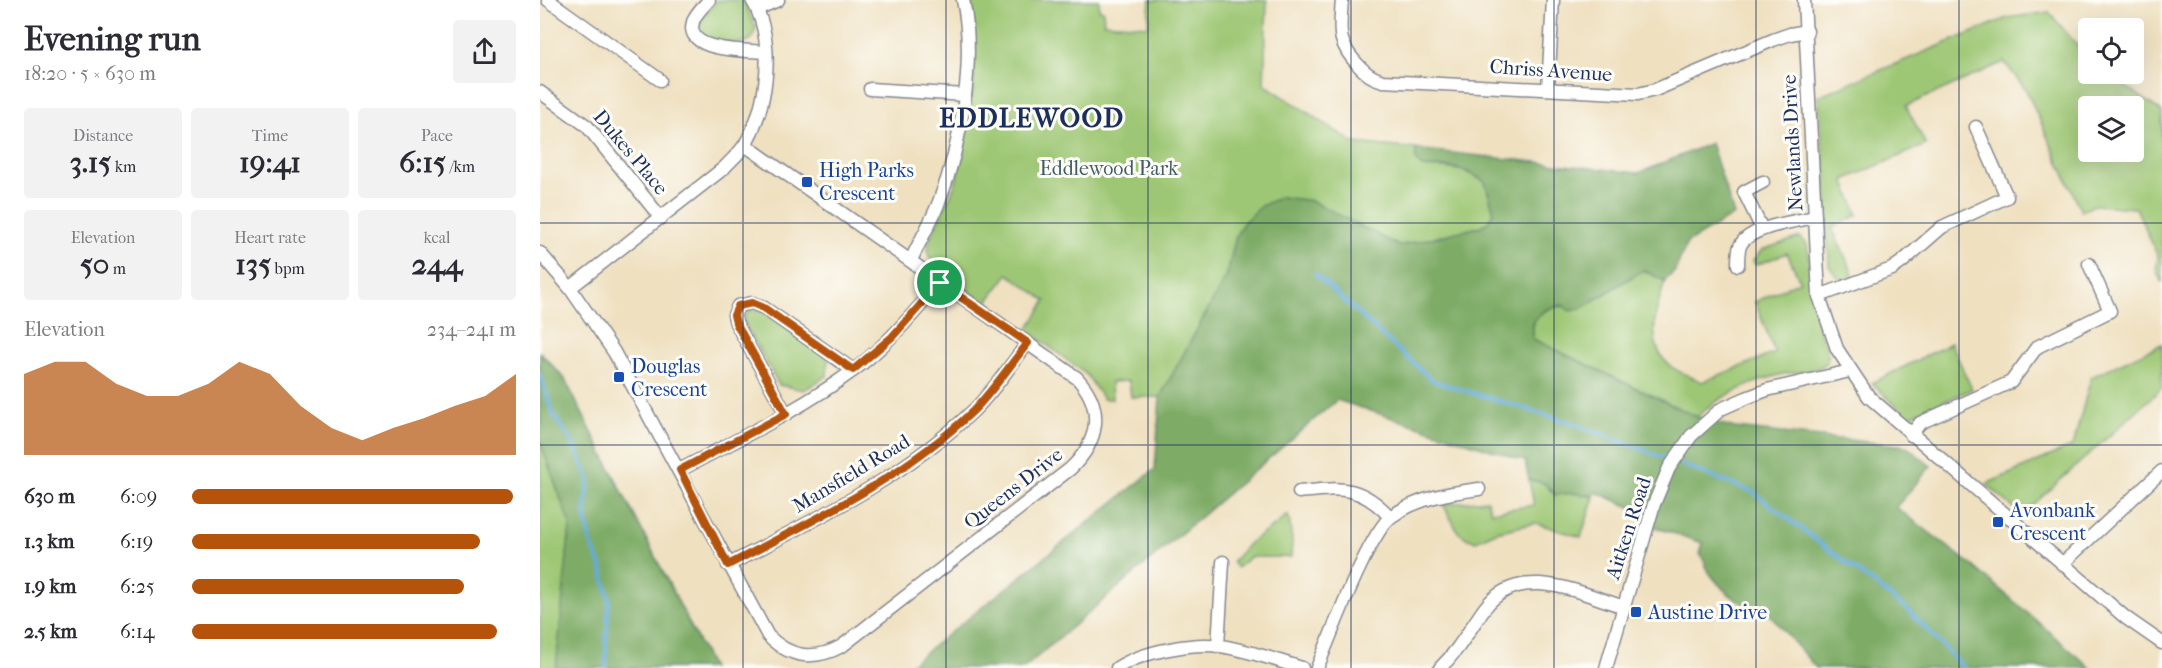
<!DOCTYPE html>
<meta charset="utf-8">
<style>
body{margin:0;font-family:"IM FELL French Canon",serif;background:#f2f2f3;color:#2b2b33;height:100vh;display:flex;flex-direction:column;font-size:22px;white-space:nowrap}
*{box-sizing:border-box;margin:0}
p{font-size:20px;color:#7c7c81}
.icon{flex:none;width:33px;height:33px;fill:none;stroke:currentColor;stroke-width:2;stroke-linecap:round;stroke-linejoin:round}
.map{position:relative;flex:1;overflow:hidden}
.sheet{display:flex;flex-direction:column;background:#fff;width:540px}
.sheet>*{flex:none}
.buttons{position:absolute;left:1538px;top:18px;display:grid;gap:12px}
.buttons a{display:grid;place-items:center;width:66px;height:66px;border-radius:6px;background:#fff;box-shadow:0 6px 24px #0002;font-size:30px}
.pin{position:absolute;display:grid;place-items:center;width:51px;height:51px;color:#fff;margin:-26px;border:3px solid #fff;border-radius:50%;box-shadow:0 2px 6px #0007}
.round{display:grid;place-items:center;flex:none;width:63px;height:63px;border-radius:6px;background:#f2f2f3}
.summary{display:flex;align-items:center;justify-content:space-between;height:102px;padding:0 24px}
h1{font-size:33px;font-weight:700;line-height:45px}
.stats{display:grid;grid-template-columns:repeat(3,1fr);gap:9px;height:102px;padding:6px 24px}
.stats div{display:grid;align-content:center;border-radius:6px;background:#f2f2f3;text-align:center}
.stats b{font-size:30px;font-weight:700}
.stats small{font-size:16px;font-weight:400}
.stats p{font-size:16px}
.chart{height:168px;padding:12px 24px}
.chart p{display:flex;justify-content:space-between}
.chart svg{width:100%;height:108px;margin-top:6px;fill:#b45309;opacity:.7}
ul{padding:0 24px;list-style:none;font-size:20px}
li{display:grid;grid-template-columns:96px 72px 1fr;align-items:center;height:45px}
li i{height:15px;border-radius:8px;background:#b45309}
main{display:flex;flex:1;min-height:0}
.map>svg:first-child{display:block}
.green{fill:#9ec774;stroke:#5c7b69;stroke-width:1.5;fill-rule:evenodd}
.forest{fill:#7eac66;stroke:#4c6e62;stroke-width:1.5}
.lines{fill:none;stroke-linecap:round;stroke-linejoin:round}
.stream{stroke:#64acdb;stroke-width:4}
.minor-casing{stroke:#85888f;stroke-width:15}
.minor{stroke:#fff;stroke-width:12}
.route-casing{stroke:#fff;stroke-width:12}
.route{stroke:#b45309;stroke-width:8}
.grid{fill:none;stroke:#1b2f5e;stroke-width:1.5;stroke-opacity:0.55}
.transit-dot{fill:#1a4fb4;stroke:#fdfcf7;stroke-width:2}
.labels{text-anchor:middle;stroke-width:6;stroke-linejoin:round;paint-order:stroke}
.street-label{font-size:20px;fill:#1b2f5e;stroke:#fdfcf7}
.park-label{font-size:20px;fill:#425d65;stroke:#fdfcf7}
.transit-label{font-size:20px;fill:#164399;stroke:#fdfcf7;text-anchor:start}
.district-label{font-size:26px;font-weight:bold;letter-spacing:1.5px;fill:#1b2f5e;stroke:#fdfcf7}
</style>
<main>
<section class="sheet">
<div class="summary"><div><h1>Evening run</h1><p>18:20 · 5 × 630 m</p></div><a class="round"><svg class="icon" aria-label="share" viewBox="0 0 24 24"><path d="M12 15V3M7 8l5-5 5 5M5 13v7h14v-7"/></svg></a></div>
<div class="stats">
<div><p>Distance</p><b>3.15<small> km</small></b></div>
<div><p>Time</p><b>19:41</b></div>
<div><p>Pace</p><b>6:15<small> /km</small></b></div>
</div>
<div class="stats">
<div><p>Elevation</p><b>50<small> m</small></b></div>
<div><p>Heart rate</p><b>135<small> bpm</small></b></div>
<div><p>kcal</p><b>244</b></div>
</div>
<div class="chart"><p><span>Elevation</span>234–241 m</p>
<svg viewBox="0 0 160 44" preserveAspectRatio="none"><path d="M0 44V11L10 6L20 6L30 15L40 20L50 20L60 15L70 6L80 11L90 24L100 33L110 38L120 33L130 29L140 24L150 20L160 11V44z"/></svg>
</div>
<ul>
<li><b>630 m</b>6:09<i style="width:99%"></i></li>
<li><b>1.3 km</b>6:19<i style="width:89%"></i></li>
<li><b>1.9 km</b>6:25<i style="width:84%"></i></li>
<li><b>2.5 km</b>6:14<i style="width:94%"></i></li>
</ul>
</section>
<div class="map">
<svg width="1622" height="668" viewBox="0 0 1622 668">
<rect width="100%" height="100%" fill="#fdfcf7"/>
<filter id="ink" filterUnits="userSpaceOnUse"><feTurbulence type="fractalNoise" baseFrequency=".0167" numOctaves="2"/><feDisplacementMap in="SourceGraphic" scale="12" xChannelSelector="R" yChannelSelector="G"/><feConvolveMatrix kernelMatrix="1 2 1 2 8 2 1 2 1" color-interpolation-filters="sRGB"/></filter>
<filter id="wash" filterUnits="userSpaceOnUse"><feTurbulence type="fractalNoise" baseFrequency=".008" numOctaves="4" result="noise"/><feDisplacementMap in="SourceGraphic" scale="24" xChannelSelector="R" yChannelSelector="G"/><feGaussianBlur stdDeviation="1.35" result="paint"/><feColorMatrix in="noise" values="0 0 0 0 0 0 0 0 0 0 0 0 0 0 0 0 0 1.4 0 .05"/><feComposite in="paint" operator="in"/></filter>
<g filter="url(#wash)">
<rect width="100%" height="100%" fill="#efe0c0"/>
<g class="green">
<path d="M176,0H203L216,28L212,39C198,47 182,42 167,41L158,27L161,19Z"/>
<path d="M431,0H559V10H563L564,23L608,26L610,0H727L724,84L814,143L876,149V159L883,167C910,168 921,167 945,182L954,212L947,223L939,227L858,246L772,201L741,197L704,222L696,236L687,275L620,397H591L589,381L571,382L572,399H563L547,375L487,330L506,301L468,274L446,303C434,294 390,268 388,253C386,235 411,201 416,181C431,124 440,59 431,0Z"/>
<path d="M1509,12L1548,58V74H1568L1622,112V283L1616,270L1618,257L1596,208L1555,205L1541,211L1486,90L1464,62L1366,106L1386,145L1304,180L1318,215L1292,228L1314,276L1304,280L1296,276L1289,266L1286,187L1278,96L1467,18ZM1548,106H1593V152H1548Z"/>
<path d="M1260,237L1267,244C1273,273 1271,301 1280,331C1283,342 1291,352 1287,362C1278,373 1257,371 1243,374C1211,382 1181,394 1157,417L993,339V321C1010,305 1017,304 1040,309L1103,270L1125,281C1117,308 1104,342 1129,365C1137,372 1152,377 1162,382L1235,353L1215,302L1260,281L1247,253L1216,265L1213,261L1222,250Z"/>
<path d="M210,310L221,311L288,358L287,376L264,390L239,385L205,324L204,317Z"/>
<path d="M1411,343L1432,389L1368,417L1332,383Z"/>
<path d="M1622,344V388L1482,515L1446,484L1533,446L1551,377Z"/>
<path d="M0,352L24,378L172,668H3L0,666Z"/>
<path d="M989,480L1004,483L1015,495L1032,493L1054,497L1041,537L995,523L956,532L936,541L928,539L918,532L903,504L947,500L951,512L994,505Z"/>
<path d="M747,515L749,517L752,541L751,557H710L697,568L692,562L709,543L737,524Z"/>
</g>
<g class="forest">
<path d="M1171,143L1194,215L1147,243L1135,271L1125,281L1103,270L1040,309L1030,311L1022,305L1005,310L993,321V339L1157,417L1195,428L1366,446L1391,466L1356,507L1433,566L1551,668H1276L1225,609C1204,610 1184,592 1171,575C1166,569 1165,560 1160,554L1163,543L1108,525L1110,516L1056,492L1054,496L1032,493L1015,495L1004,483L989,480L985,461L797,400L484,668H366L615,469L620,397L687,275L696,236L704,222L721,206L741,197L772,201L859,246L939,227L947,223L954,212L945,182C932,173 921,168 905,167C898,167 887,169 881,166C874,162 876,155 876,149L1099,173Z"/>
<path d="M0,353L24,378L172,668H16L30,525L0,441Z"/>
</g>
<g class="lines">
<g class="stream">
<path d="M775,274L893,381L1032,423L1124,458"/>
<path d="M0,375L13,414L33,444L49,479L45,513L50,541L61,566L69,598L66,642V668"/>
<path d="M1142,465L1213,492L1367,609L1424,668"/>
</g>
</g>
</g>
<g filter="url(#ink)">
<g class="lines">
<g class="minor-casing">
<g id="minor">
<path d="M8,0L120,80"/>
<path d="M169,0C164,6 157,12 154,19C140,53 207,50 226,52"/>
<path d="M802,0C800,31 796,42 819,66C827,74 832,78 843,81L1098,94L1115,90L1233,40L1250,34L1267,31"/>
<path d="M1264,0L1279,296L1297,349L1329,397L1586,618L1622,643"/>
<path d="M217,9L238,0"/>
<path d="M330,89L425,95"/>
<path d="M1008,89L1013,0"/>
<path d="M0,92L47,126L121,218"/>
<path d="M1222,229L1204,192L1223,182"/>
<path d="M0,253L30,288L74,352L228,636C250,658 274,661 302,646L530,469C559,442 565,408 537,378L205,145"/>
<path d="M371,260C380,241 391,222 399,202C421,145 436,61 423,0"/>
<path d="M1198,265C1198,259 1198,251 1200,246C1208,227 1257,221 1275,217"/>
<path d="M30,288L184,168C191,160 201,152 206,143C228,104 236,40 212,0"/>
<path d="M1279,296L1352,269L1362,262L1402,227L1467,197L1436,127"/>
<path d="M246,414L196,323L194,315L198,306L212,303L224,308L313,370"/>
<path d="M1371,435L1380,423L1471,382L1497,347L1570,311L1549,264"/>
<path d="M140,470C198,439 260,410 314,370C347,345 373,314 400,283"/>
<path d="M759,492C800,488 820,484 850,517"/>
<path d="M1522,564L1622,471"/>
<path d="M188,565C274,520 363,478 433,411C454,391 470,365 488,343"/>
<path d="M678,646L683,562"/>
<path d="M577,668C601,652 652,642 680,646C708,650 735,660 762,668"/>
<path d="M777,668C790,638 829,532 852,516C878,498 908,493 939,489"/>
<path d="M900,668C919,650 929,630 944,609C978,562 1040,593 1084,607"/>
<path d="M1066,668L1114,504L1129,468L1151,436L1181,409L1206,398L1227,390L1310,371"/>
</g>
</g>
<use href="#minor" class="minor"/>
</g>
</g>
<g class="lines" filter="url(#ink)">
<g class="route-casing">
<path id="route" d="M400,283L488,343C470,365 453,391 433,411C363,478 274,520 188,565L140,470L246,414L196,323L194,315L198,306L212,303L224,308L313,370L352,337Z"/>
</g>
<use href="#route" class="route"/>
</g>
<path class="grid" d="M203,0V668M406,0V668M608,0V668M811,0V668M1014,0V668M1216,0V668M1419,0V668M0,223H1622M0,445H1622"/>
<g class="transit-dot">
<rect x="261" y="176" width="12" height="12" rx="3"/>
<rect x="73" y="371" width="12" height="12" rx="3"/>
<rect x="1452" y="516" width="12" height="12" rx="3"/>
<rect x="1090" y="606" width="12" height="12" rx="3"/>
</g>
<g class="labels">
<g class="street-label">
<text transform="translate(1011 70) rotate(4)" y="7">Chriss Avenue</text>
<text transform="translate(1252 143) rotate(-93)" y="7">Newlands Drive</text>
<text transform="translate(91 152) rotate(50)" y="7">Dukes Place</text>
<text transform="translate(311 473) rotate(-31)" y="7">Mansfield Road</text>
<text transform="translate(473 488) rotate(-38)" y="7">Queens Drive</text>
<text transform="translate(1088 528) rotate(-72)" y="7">Aitken Road</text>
</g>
<g class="park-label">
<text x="569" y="175">Eddlewood Park</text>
</g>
<g class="transit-label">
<text x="279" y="177">High Parks<tspan x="279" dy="23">Crescent</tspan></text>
<text x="91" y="373">Douglas<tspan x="91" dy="23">Crescent</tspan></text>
<text x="1470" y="517">Avonbank<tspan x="1470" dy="23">Crescent</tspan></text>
<text x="1108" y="619">Austine Drive</text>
</g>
<g class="district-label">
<text x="492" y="127">EDDLEWOOD</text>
</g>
</g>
</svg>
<div class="buttons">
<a><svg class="icon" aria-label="locate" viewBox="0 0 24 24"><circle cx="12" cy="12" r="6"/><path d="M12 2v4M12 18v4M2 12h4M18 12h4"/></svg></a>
<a><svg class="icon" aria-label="layers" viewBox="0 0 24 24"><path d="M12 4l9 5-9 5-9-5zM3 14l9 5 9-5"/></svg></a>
</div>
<div class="pin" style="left:400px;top:283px;background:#1e9e55"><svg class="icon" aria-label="arrive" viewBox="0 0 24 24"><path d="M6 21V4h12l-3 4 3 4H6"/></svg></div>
</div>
</main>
